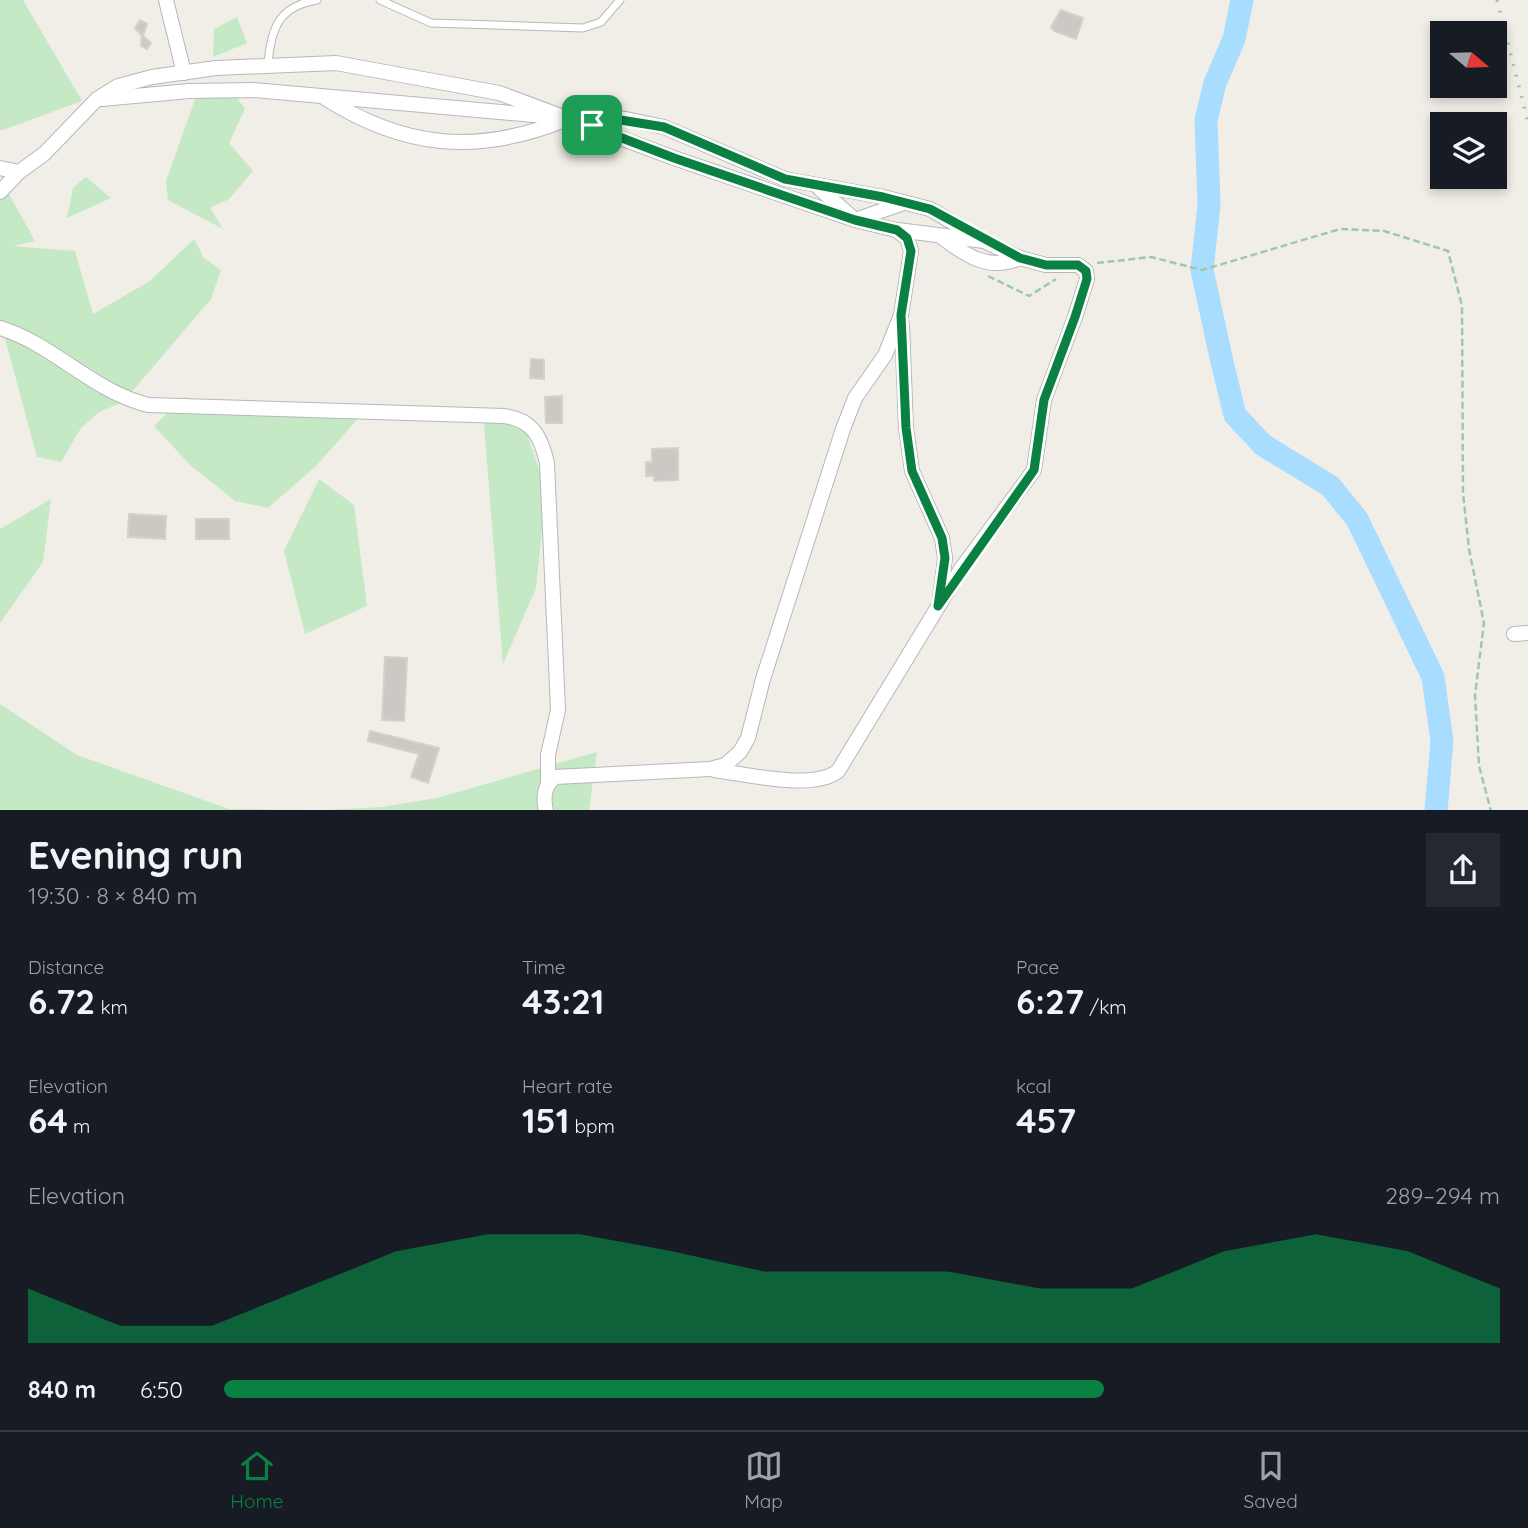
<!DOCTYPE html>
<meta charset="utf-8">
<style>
body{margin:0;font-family:Quicksand,sans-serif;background:#242831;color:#f1f3f6;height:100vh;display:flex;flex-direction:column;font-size:26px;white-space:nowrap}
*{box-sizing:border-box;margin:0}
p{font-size:23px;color:#9ea1a6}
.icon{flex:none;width:38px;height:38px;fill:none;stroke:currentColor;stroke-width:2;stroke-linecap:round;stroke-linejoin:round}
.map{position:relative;height:810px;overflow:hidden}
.side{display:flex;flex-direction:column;background:#171b24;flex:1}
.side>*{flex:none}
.needle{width:46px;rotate:109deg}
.controls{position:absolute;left:1430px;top:21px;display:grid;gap:14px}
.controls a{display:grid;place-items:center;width:77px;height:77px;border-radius:0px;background:#171b24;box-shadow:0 4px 10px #0003;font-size:35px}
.pin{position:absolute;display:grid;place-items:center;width:60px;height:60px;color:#fff;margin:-30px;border-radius:14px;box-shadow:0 4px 10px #0006}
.round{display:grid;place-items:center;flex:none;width:74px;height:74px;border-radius:0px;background:#242831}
.headline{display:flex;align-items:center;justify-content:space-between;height:119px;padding:0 28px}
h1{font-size:38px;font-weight:800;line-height:52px}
.metrics{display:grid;grid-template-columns:repeat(3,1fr);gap:10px;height:119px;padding:7px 28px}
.metrics div{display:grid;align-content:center}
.metrics b{font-size:35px;font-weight:800}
.metrics small{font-size:19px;font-weight:400}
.metrics p{font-size:19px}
.chart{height:196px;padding:14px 28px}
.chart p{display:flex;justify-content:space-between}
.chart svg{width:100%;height:126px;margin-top:7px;fill:#0b8043;opacity:.7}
ul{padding:0 28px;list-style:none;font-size:23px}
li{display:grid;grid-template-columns:112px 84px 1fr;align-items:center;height:52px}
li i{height:18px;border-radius:9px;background:#0b8043}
.tabs{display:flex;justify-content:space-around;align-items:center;height:98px;border-top:2px solid #363941;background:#171b24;font-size:19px;color:#9ea1a6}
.tabs a{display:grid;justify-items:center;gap:4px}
.tabs .selected{color:#0b8043}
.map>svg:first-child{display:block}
.green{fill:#c5e9c4}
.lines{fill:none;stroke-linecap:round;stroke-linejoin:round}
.river{stroke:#a9ddff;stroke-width:23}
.building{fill:#ccc9c4;stroke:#d6d0c5;stroke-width:2}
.lane-casing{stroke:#b5b8bc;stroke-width:9}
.street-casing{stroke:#b5b8bc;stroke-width:16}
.path{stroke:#9ccaa8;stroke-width:2.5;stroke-dasharray:7 3.5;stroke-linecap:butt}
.lane{stroke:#fff;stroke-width:7}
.street{stroke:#fff;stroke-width:14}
.rail{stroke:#b6b7b8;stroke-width:3.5;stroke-dasharray:2 9;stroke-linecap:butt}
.route-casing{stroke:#fff;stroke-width:14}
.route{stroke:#0b8043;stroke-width:9}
</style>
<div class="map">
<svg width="1528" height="811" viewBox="0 0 1528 811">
<rect width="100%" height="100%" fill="#f1eee7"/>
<g class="green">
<path d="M0,0H23L82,101L0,131Z"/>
<path d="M237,17L247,43L213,57L214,29Z"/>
<path d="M233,92L245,109L229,143L253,171L229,199L210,208L223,229L168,200L166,181L197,94Z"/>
<path d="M86,177L111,198L67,218L73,188Z"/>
<path d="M0,178L35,241L13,246L75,251L93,314L150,281L194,239L204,258L221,270L211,299L123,402L99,412L81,428L61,462L37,457L0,320Z"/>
<path d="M184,397L252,412L363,413L316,466L268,508L235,501L191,466L154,426Z"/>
<path d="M483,412L525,428L546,490L536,588L503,664Z"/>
<path d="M319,479L354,505L367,606L305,634L284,551Z"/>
<path d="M51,499L43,562L0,623V529Z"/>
<path d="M0,704L77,755L229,809L308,810H0Z"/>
<path d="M597,752L589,810L309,811L382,807L437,798Z"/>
</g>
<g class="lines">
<path class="river" d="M1242,0L1234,39L1215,83L1206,120L1209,205L1202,270L1222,362L1235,415L1263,445L1330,486L1357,519L1433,677L1442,741L1436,811"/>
</g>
<g class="building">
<path d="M1061,10L1083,18L1076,39L1054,31L1051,27Z"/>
<path d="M140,20L147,24L143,36L151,43L147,49L141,46L142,36L135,28Z"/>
<path d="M531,359L544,360V379L530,378Z"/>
<path d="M562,396V423H546L545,397Z"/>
<path d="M678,448V480L654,481V476H646V462H652V449Z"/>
<path d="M129,514L166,516L165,539L128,537Z"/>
<rect x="196" y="519" width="33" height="20"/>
<path d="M385,657L407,658L404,721L382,720Z"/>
<path d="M370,731L439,748L428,783L411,777L419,754L368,741Z"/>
</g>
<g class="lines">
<g class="lane-casing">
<g id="lane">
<path d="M380,0L431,23L583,28L601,22L620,0"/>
<path d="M268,64C271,28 279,6 317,0"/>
</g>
</g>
<g class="street-casing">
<g id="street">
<path d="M166,0L184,73"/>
<path d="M325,98C404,148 476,155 562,121"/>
<path d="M102,99L189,91L253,90L556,117"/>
<path d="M580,117L626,119L664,127L785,179L883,197L930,209L984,241"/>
<path d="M0,168L19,172L44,154L97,99L118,86L152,77L216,68L336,63L499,93L674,158L855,220L896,230L907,238L911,251L901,315L885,355L855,398L843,429L763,679L748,738L740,752L725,765L710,769L555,777C544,786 543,797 546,811"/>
<path d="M819,188L855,220L904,203"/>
<path d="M0,192L19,172"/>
<path d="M940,236C965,255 989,272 1020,258"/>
<path d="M902,324L906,428L912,471L942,538L945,558L940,597"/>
<path d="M0,328C55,345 90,390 148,405L504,416C533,420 541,437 547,463L558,710L548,755V783"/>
<path d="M1514,634L1528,633"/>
<path d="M714,770C746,774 813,791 838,771L961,569L1034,470L1044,400L1075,317L1087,279L1086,271L1078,265H1046L1020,258L984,241L898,230"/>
</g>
</g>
<g class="path">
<path d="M1097,263L1151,257L1202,270L1340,229L1384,231L1448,251L1462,306L1463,493L1469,549L1484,623L1475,695L1479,766L1491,811"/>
<path d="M988,276L1029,296L1056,279"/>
</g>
<use href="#lane" class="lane"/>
<use href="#street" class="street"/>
<path class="rail" d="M1497,0L1528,122"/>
</g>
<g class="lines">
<g class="route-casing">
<path id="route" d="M602,117L664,127L785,179L883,197L930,209L1020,258L1046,265H1078L1086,271L1087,279L1075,317L1044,400L1034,470L938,606L945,558L942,538L912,471L906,428L901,315L911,251L907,238L897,230L855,220L674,158L570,118Z"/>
</g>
<use href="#route" class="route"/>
</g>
</svg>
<div class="controls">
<a><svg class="needle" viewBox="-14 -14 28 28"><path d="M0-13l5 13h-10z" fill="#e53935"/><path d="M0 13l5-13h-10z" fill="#9ea1a6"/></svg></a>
<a><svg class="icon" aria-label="layers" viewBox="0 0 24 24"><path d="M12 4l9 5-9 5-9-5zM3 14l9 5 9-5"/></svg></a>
</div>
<div class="pin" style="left:592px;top:125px;background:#1e9e55"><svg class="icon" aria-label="arrive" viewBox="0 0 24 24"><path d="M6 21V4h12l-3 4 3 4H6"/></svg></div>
</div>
<section class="side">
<div class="headline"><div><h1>Evening run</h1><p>19:30 · 8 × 840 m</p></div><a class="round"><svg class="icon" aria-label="share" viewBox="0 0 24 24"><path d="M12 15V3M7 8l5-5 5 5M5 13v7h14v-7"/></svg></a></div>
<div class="metrics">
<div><p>Distance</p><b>6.72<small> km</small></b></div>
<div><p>Time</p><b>43:21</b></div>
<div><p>Pace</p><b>6:27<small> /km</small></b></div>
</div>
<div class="metrics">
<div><p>Elevation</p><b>64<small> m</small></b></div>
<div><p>Heart rate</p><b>151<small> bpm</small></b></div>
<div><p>kcal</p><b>457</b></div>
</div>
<div class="chart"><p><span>Elevation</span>289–294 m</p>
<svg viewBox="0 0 160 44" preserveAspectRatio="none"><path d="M0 44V25L10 38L20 38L30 25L40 12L50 6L60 6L70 12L80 19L90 19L100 19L110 25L120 25L130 12L140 6L150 12L160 25V44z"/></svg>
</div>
<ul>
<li><b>840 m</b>6:50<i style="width:69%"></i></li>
</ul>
</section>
<nav class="tabs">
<a class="selected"><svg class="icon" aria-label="home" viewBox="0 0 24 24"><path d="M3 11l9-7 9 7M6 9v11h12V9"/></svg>Home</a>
<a><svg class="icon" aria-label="map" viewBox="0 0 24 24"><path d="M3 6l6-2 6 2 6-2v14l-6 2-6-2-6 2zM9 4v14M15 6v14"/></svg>Map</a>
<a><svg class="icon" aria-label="saved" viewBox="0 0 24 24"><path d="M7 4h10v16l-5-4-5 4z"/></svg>Saved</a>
</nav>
